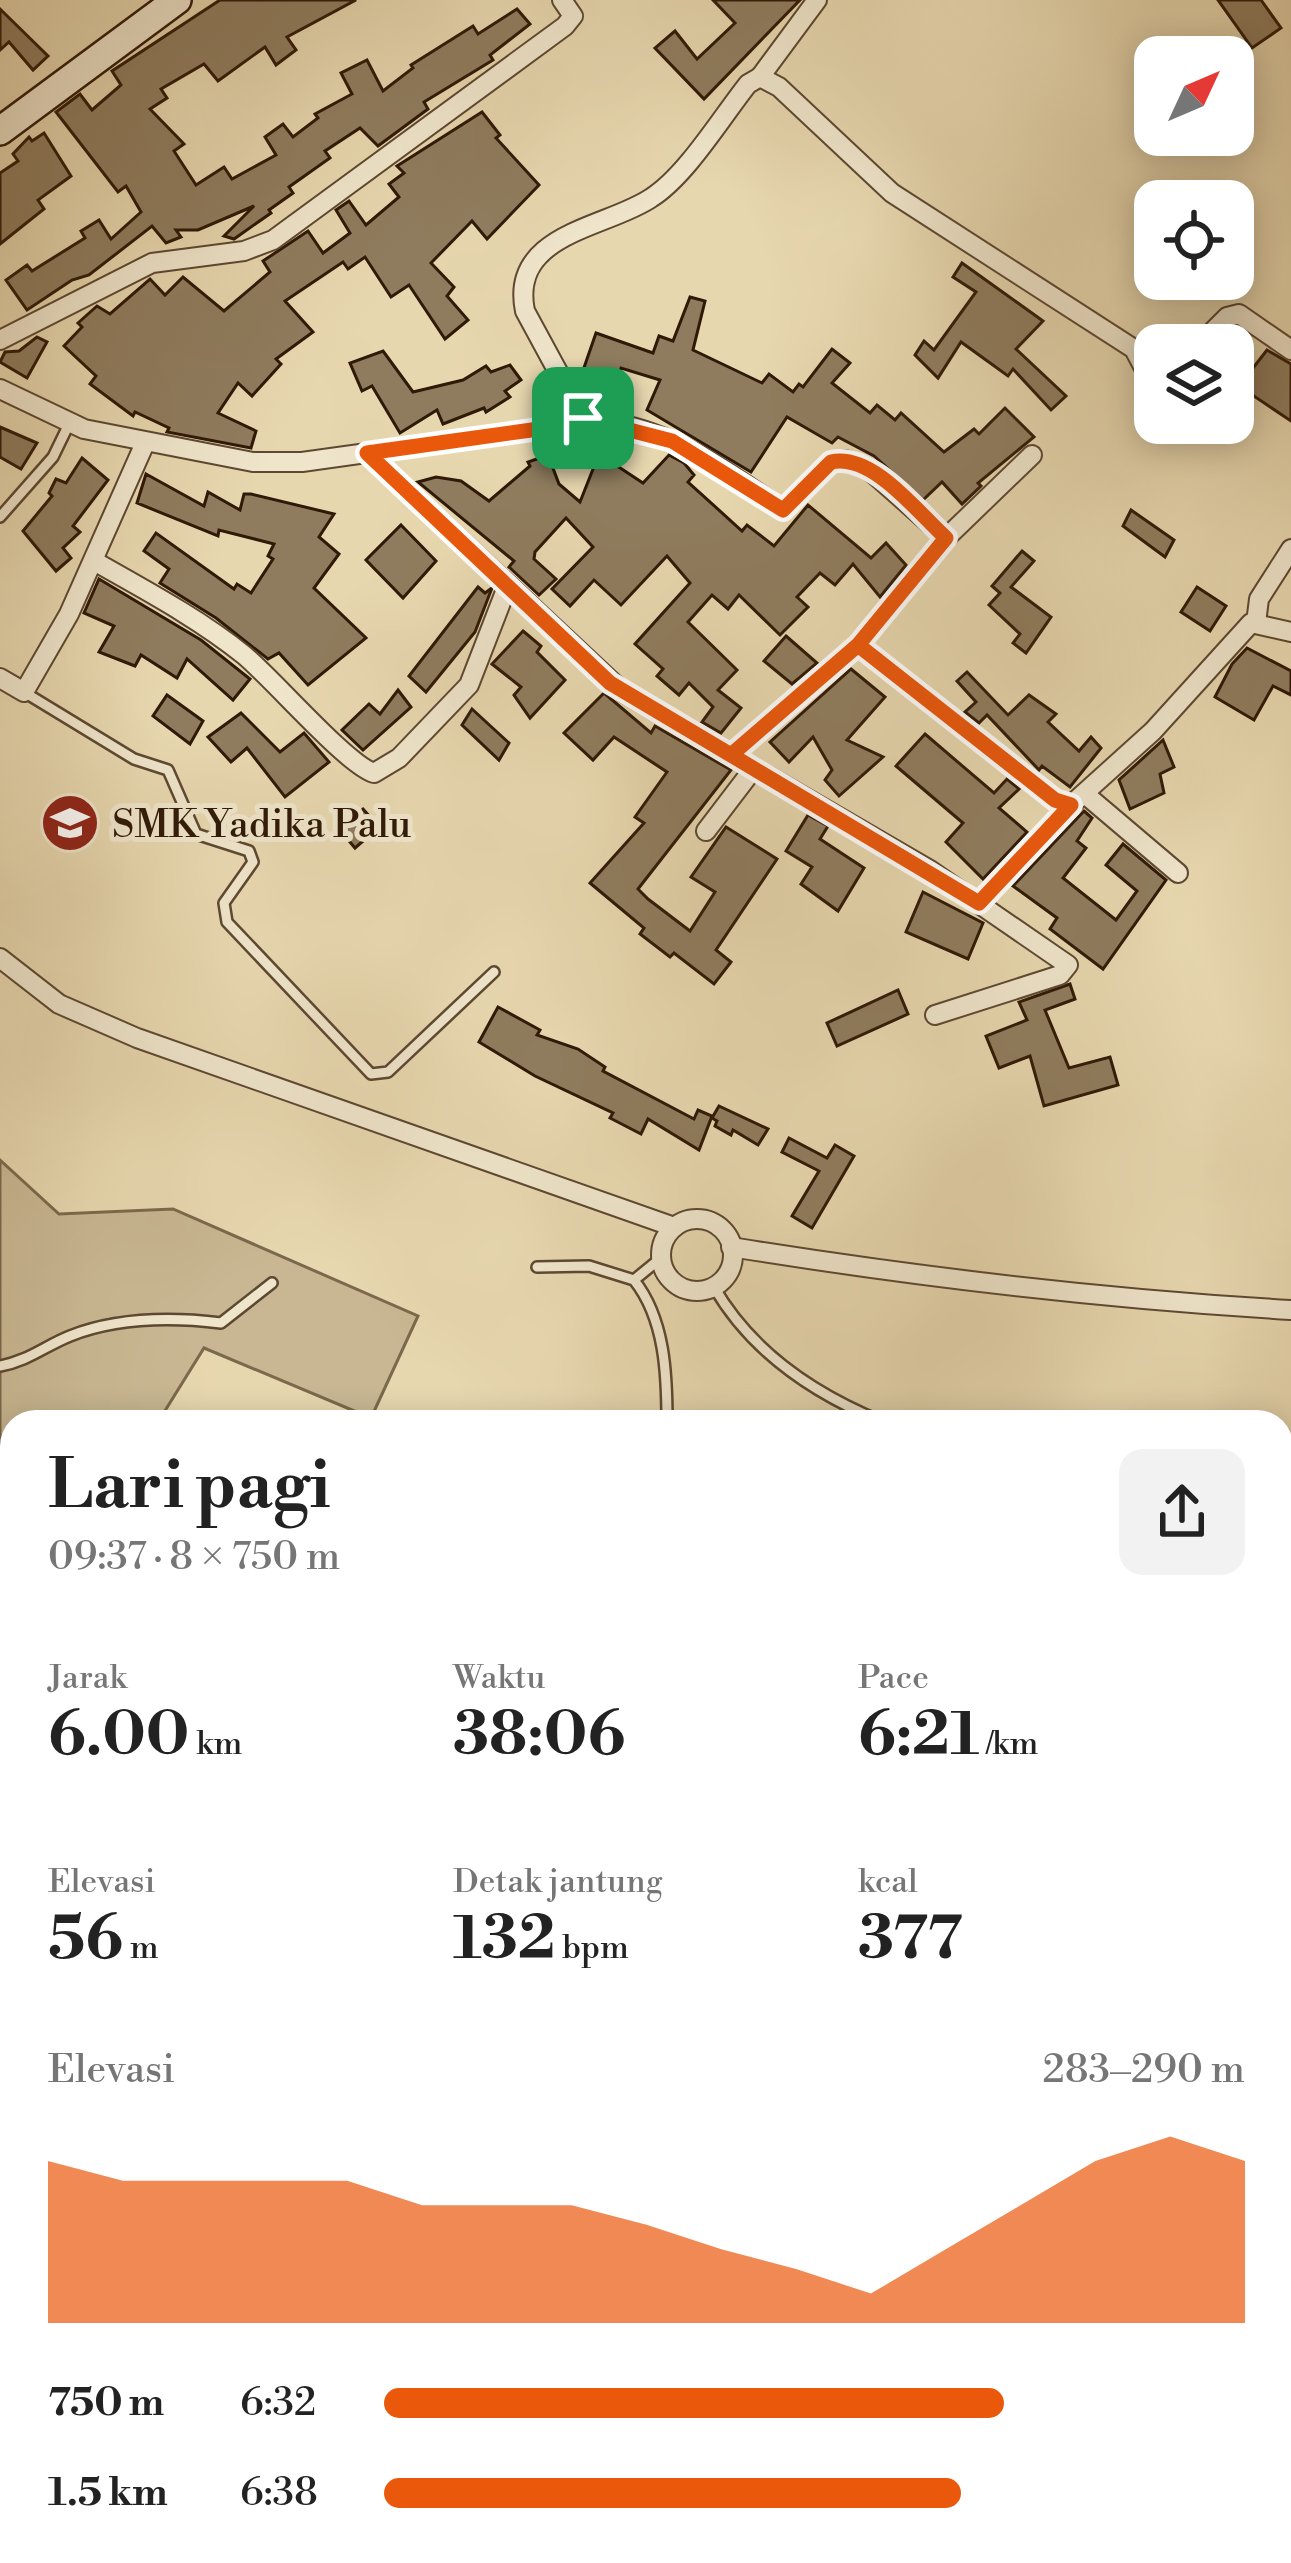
<!DOCTYPE html>
<html lang="id">
<meta charset="utf-8">
<style>
body{margin:0;font-family:"Libre Bodoni",serif;background:#f2f2f2;color:#222;height:100vh;display:flex;flex-direction:column;font-size:45px;white-space:nowrap}
*{box-sizing:border-box;margin:0}
p{font-size:39px;color:#767676}
.icon{flex:none;width:66px;height:66px;fill:none;stroke:currentColor;stroke-width:2;stroke-linecap:round;stroke-linejoin:round}
.map{position:relative;flex:1;overflow:hidden}
.panel{position:absolute;left:0px;top:1410px;width:1293px;height:1155px;display:flex;flex-direction:column;background:#fff;border-radius:36px 36px 0 0;box-shadow:0 6px 30px #0003}
.panel>*{flex:none}
.needle{width:78px;rotate:46deg}
.tools{position:absolute;left:1134px;top:36px;display:grid;gap:24px}
.tools a{display:grid;place-items:center;width:120px;height:120px;border-radius:24px;background:#fff;box-shadow:0 6px 30px #0003;font-size:60px}
.pin{position:absolute;display:grid;place-items:center;width:102px;height:102px;color:#fff;margin:-51px;border-radius:24px;box-shadow:0 6px 18px #0006}
.round{display:grid;place-items:center;flex:none;width:126px;height:126px;border-radius:24px;background:#f2f2f2}
.head{display:flex;align-items:center;justify-content:space-between;height:204px;padding:0 48px}
h1{font-size:66px;font-weight:800;line-height:90px}
.metrics{display:grid;grid-template-columns:repeat(3,1fr);gap:18px;height:204px;padding:12px 48px}
.metrics div{display:grid;align-content:center}
.metrics b{font-size:60px;font-weight:800}
.metrics small{font-size:33px;font-weight:400}
.metrics p{font-size:33px}
.chart{height:336px;padding:24px 48px}
.chart p{display:flex;justify-content:space-between}
.chart svg{width:100%;height:216px;margin-top:12px;fill:#ea580c;opacity:.7}
ul{padding:0 48px;list-style:none;font-size:39px}
li{display:grid;grid-template-columns:192px 144px 1fr;align-items:center;height:90px}
li i{height:30px;border-radius:15px;background:#ea580c}
.map>svg:first-child{display:block}
.green{fill:#c8b792;stroke:#7c684c;stroke-width:3}
.building{fill:#8f7c5e;stroke:#2f1907;stroke-width:3}
.lines{fill:none;stroke-linecap:round;stroke-linejoin:round}
.lane-casing{stroke:#5d4831;stroke-width:14}
.street-casing{stroke:#5d4831;stroke-width:22}
.secondary-casing{stroke:#2f1907;stroke-width:32}
.lane{stroke:#efe5cb;stroke-width:9}
.street{stroke:#efe5cb;stroke-width:18}
.secondary{stroke:#efe5cb;stroke-width:27}
.route-casing{stroke:#fff;stroke-width:24}
.route{stroke:#ea580c;stroke-width:15}
.labels{text-anchor:middle;stroke-width:10;stroke-linejoin:round;paint-order:stroke}
.poi-label{font-size:39px;fill:#2f1907;stroke:#efe5cb;text-anchor:start}
</style>
<div class="map">
<svg width="1291" height="2563" viewBox="0 0 1291 2563">
<rect width="100%" height="100%" fill="#e7d7af"/>
<filter id="stains"><feTurbulence type="fractalNoise" baseFrequency=".00167" numOctaves="4"/><feColorMatrix values="0 0 0 0 .2 0 0 0 0 .09 0 0 0 0 .02 0 0 0 .5 -.17"/></filter>
<radialGradient id="worn" r=".72"><stop offset=".6" stop-color="#630" stop-opacity="0"/><stop offset="1" stop-color="#630" stop-opacity=".3"/></radialGradient>
<g class="green">
<path d="M0,1160L59,1214L173,1209L418,1316L371,1418L204,1348L158,1422H12V1499L0,1495Z"/>
<path d="M0,2061L12,2069V2553H145L138,2563H0Z"/>
<path d="M625,2553H1180L1208,2563H620Z"/>
</g>
<g class="building">
<path d="M220,0H356L287,37L296,50L276,65L265,47L218,81L204,64L161,89L167,98L150,109L184,144L174,151L196,185L224,167L232,179L276,155L265,137L283,124L293,137L318,118L315,114L352,94L341,73L367,60L383,91L413,68L411,65L473,26L478,34L517,9L530,24L490,55L493,60L424,102L428,109L378,146L360,128L325,151L330,158L289,187L293,193L269,210L271,213L234,239L224,236L254,206L198,230H176L181,237L166,243L152,226L89,275L72,280L27,310L6,280L27,265L32,271L85,238L81,231L99,220L111,239L141,212L126,186L118,192L56,112L80,94L92,110L121,85L112,71Z"/>
<path d="M713,0H800L704,99L655,48L675,31L697,59L735,23Z"/>
<path d="M1218,0H1261L1281,28L1252,48Z"/>
<path d="M0,9L48,56L33,70L9,42L0,50Z"/>
<path d="M482,112L500,135L496,138L539,185L487,239L472,221L431,263L454,287L447,296L468,320L445,339L409,285L391,297L365,257L348,269L343,262L285,301L313,332L276,359L281,364L252,396L238,383L218,413L256,431L251,448L167,432L169,428L135,412L133,416L90,384L96,376L64,346L82,327L78,323L97,306L110,314L150,279L165,295L183,277L224,311L270,272L263,261L308,231L323,253L350,233L336,210L349,201L366,225L399,197L389,184L404,173L397,166Z"/>
<path d="M44,133L71,176L38,200L44,209L0,244V173L18,161L13,154L29,137L32,141Z"/>
<path d="M962,263L1043,321L1016,349L1066,396L1051,410L1013,369L1008,376L961,342L938,378L915,355L924,341L934,350L976,292L953,277Z"/>
<path d="M690,297L705,301L693,350L762,383L769,374L793,392L799,384L803,387L832,349L850,363L832,383L870,413L877,405L895,420L901,413L944,452L974,429L979,434L1005,408L1034,437L978,483L981,486L962,504L942,482L923,500L874,456L838,437L832,443L787,417L751,472L647,410L660,380L621,368L609,403L586,395L579,382L596,333L653,353L659,336L673,341Z"/>
<path d="M37,337L47,342L27,378L0,362L5,352L19,351Z"/>
<path d="M1267,350L1291,364V421L1239,386Z"/>
<path d="M383,351L413,392L463,380L486,366L491,372L510,365L521,380L505,391L510,397L486,412L484,408L443,424L437,410L400,433L372,386L362,391L350,363Z"/>
<path d="M0,427L37,443L21,469L0,457Z"/>
<path d="M599,454L643,483L669,455L684,463L694,475L688,482L742,531L747,525L774,546L808,505L871,558L886,543L906,565L880,597L853,564L835,585L820,573L797,597L808,607L780,635L739,595L728,609L712,595L688,622L737,670L718,690L741,708L721,733L702,722L713,707L689,683L679,695L657,676L663,669L635,644L690,583L667,556L621,605L594,580L570,606L552,589L593,547L566,518L535,552L534,559L556,579L539,595L509,567L514,561L418,482L436,477L461,481L489,501L530,466L528,462L548,455L559,484L580,502Z"/>
<path d="M82,458L108,480L73,526L80,532L63,548L71,558L56,571L23,531L52,496L49,493L56,479L66,483Z"/>
<path d="M146,474L204,506L208,492L240,510L244,494H251L334,514L319,537L339,554L314,588L366,638L308,685L279,653L268,659L216,618L160,583L169,569L144,551L156,533L234,589L237,584L251,593L273,559L268,556L274,544L219,530L218,536L137,503Z"/>
<path d="M1131,510L1174,540L1165,557L1123,526Z"/>
<path d="M401,525L436,561L403,598L366,560Z"/>
<path d="M1022,551L1034,561L1011,587L1051,617L1026,653L1013,643L1020,634L989,605L1000,593L992,586Z"/>
<path d="M99,579L201,640L250,679L233,700L187,659L177,678L141,655L135,666L99,652L114,626L84,613Z"/>
<path d="M478,587L485,593L492,588L475,632L426,692L409,676Z"/>
<path d="M1197,587L1226,606L1210,631L1181,612Z"/>
<path d="M523,631L541,646L537,652L565,680L530,718L514,695L521,687L492,664Z"/>
<path d="M786,636L817,663L792,684L764,661Z"/>
<path d="M1247,648L1291,671V695L1273,686L1254,720L1215,697L1232,664Z"/>
<path d="M851,669L885,697L847,740L883,757L839,796L825,780L832,770L813,737L789,762L770,742Z"/>
<path d="M967,672L1008,715L1029,695L1056,714L1048,722L1079,751L1091,737L1101,748L1070,787L1042,766L1039,770L987,715L979,723L965,712L976,702L957,681Z"/>
<path d="M398,690L411,707L363,750L342,730L369,704L380,714Z"/>
<path d="M604,693L651,733L655,726L731,770L638,889L648,899L690,931L715,892L691,877L726,827L777,859L716,950L731,962L714,984L674,953L670,957L640,934L644,928L590,883L644,823L635,817L667,772L614,737L593,760L564,733Z"/>
<path d="M167,695L203,721L190,744L153,716Z"/>
<path d="M472,709L509,743L499,760L462,725Z"/>
<path d="M241,713L280,752L304,733L329,762L285,797L247,748L231,762L208,737Z"/>
<path d="M925,734L994,793L1007,779L1019,789L999,808L1027,832L983,879L946,842L963,823L896,766Z"/>
<path d="M1163,740L1174,767L1160,774L1164,793L1130,809L1119,780Z"/>
<path d="M363,809L379,827L355,848L339,829Z"/>
<path d="M1084,811L1092,818L1077,841L1086,848L1063,878L1116,920L1137,891L1106,865L1123,844L1166,880L1103,969L1050,929L1057,918L1013,886Z"/>
<path d="M808,815L828,826L820,839L864,868L838,911L801,884L812,867L786,851Z"/>
<path d="M923,892L983,923L968,959L906,932Z"/>
<path d="M1070,984L1075,999L1045,1010L1069,1068L1110,1057L1118,1085L1044,1106L1030,1056L999,1068L986,1036L1027,1020L1019,1002Z"/>
<path d="M898,990L908,1014L837,1046L827,1023Z"/>
<path d="M498,1007L540,1030L537,1035L578,1049L605,1067L603,1071L694,1119L698,1110L712,1116L699,1150L648,1119L641,1134L610,1118L613,1113L535,1076L479,1042Z"/>
<path d="M719,1106L768,1129L758,1145L733,1130L731,1135L715,1126L717,1121L712,1118Z"/>
<path d="M789,1138L827,1158L835,1145L854,1156L812,1228L792,1216L819,1171L782,1152Z"/>
</g>
<g class="lines">
<g class="lane-casing">
<g id="lane">
<path d="M0,517L53,457L70,422"/>
<path d="M24,692L134,759L168,770L196,834L249,851L253,862L224,903L227,922L371,1074L388,1072L494,972"/>
<path d="M537,1267L589,1266L634,1280L661,1258"/>
<path d="M634,1280C665,1319 667,1374 667,1422"/>
<path d="M714,1287C752,1353 814,1394 883,1422"/>
<path d="M0,1366C28,1361 45,1346 70,1336C118,1317 171,1317 221,1323L272,1283"/>
<path d="M1281,1587L1291,1589"/>
<path d="M1281,1633L1291,1644"/>
<path d="M1281,2044L1291,2040"/>
<path d="M0,2282L12,2291"/>
<path d="M147,2553L149,2563"/>
<path d="M1071,2553L1104,2563"/>
<path d="M616,2563L622,2553"/>
<path d="M1001,2563L1008,2553"/>
</g>
</g>
<g class="street-casing">
<g id="street">
<path d="M760,77L817,0"/>
<path d="M0,340L152,263L244,251L273,240L565,26L573,16L562,0"/>
<path d="M1199,345L1227,317L1239,314L1291,350"/>
<path d="M0,389L84,429L253,462H302L553,427C636,402 717,466 783,510L831,462L845,460L866,467L946,538"/>
<path d="M583,418L525,311C509,233 607,228 651,198C686,176 721,118 748,84L760,77L779,87L892,193L1134,349L1144,368L1155,359"/>
<path d="M367,453L623,692L930,870L1068,965L1060,975L935,1015"/>
<path d="M94,561C145,590 198,618 244,655C274,680 347,765 374,773L399,758L469,685L507,587"/>
<path d="M1256,623L1259,599L1291,549"/>
<path d="M858,645L1055,800L1071,805L1153,731L1251,623L1291,632"/>
<path d="M0,678L24,692L69,614L145,443"/>
<path d="M731,755L858,645L946,538L1032,455"/>
<path d="M1086,795L1178,873"/>
<path d="M706,831L754,768"/>
<path d="M979,903L1071,805"/>
<path d="M0,958L59,1004L137,1038L674,1227"/>
<circle cx="697" cy="1255" r="36"/>
<path d="M731,1247C917,1277 1103,1299 1291,1310"/>
</g>
</g>
<g class="secondary-casing">
<path id="secondary" d="M0,131L177,0"/>
</g>
<use href="#lane" class="lane"/>
<use href="#street" class="street"/>
<use href="#secondary" class="secondary"/>
</g>
<g class="lines">
<g class="route-casing">
<path id="route" d="M583,418L553,427L367,453L610,683L731,755L858,645L1055,800L1071,805L979,903L731,755L858,645L946,538C917,512 873,453 831,462L783,510L672,441L583,418"/>
</g>
<use href="#route" class="route"/>
</g>
<defs>
<g id="university-disc" transform="scale(3)"><circle r="9.5" fill="#8f2418" stroke="#efe5cb"/><path d="M0-5L7-2L0 1L-7-2ZM-4 1L0 2.5L4 1V4Q0 6-4 4Z" fill="#fff"/></g>
</defs>
<g fill-rule="evenodd">
<use href="#university-disc" x="70" y="823"/>
</g>
<g class="labels">
<g class="poi-label">
<text x="112" y="837">SMK Yadika Palu</text>
</g>
</g>
<rect width="100%" height="100%" filter="url(#stains)"/>
<rect width="100%" height="100%" fill="url(#worn)"/>
</svg>
<div class="tools">
<a><svg class="needle" viewBox="-14 -14 28 28"><path d="M0-13l5 13h-10z" fill="#e53935"/><path d="M0 13l5-13h-10z" fill="#767676"/></svg></a>
<a><svg class="icon" aria-label="locate" viewBox="0 0 24 24"><circle cx="12" cy="12" r="6"/><path d="M12 2v4M12 18v4M2 12h4M18 12h4"/></svg></a>
<a><svg class="icon" aria-label="layers" viewBox="0 0 24 24"><path d="M12 4l9 5-9 5-9-5zM3 14l9 5 9-5"/></svg></a>
</div>
<div class="pin" style="left:583px;top:418px;background:#1e9e55"><svg class="icon" aria-label="arrive" viewBox="0 0 24 24"><path d="M6 21V4h12l-3 4 3 4H6"/></svg></div>
<section class="panel">
<div class="head"><div><h1>Lari pagi</h1><p>09:37 · 8 × 750 m</p></div><a class="round"><svg class="icon" aria-label="share" viewBox="0 0 24 24"><path d="M12 15V3M7 8l5-5 5 5M5 13v7h14v-7"/></svg></a></div>
<div class="metrics">
<div><p>Jarak</p><b>6.00<small> km</small></b></div>
<div><p>Waktu</p><b>38:06</b></div>
<div><p>Pace</p><b>6:21<small> /km</small></b></div>
</div>
<div class="metrics">
<div><p>Elevasi</p><b>56<small> m</small></b></div>
<div><p>Detak jantung</p><b>132<small> bpm</small></b></div>
<div><p>kcal</p><b>377</b></div>
</div>
<div class="chart"><p><span>Elevasi</span>283–290 m</p>
<svg viewBox="0 0 160 44" preserveAspectRatio="none"><path d="M0 44V11L10 15L20 15L30 15L40 15L50 20L60 20L70 20L80 24L90 29L100 33L110 38L120 29L130 20L140 11L150 6L160 11V44z"/></svg>
</div>
<ul>
<li><b>750 m</b>6:32<i style="width:72%"></i></li>
<li><b>1.5 km</b>6:38<i style="width:67%"></i></li>
</ul>
</section>
</div>
